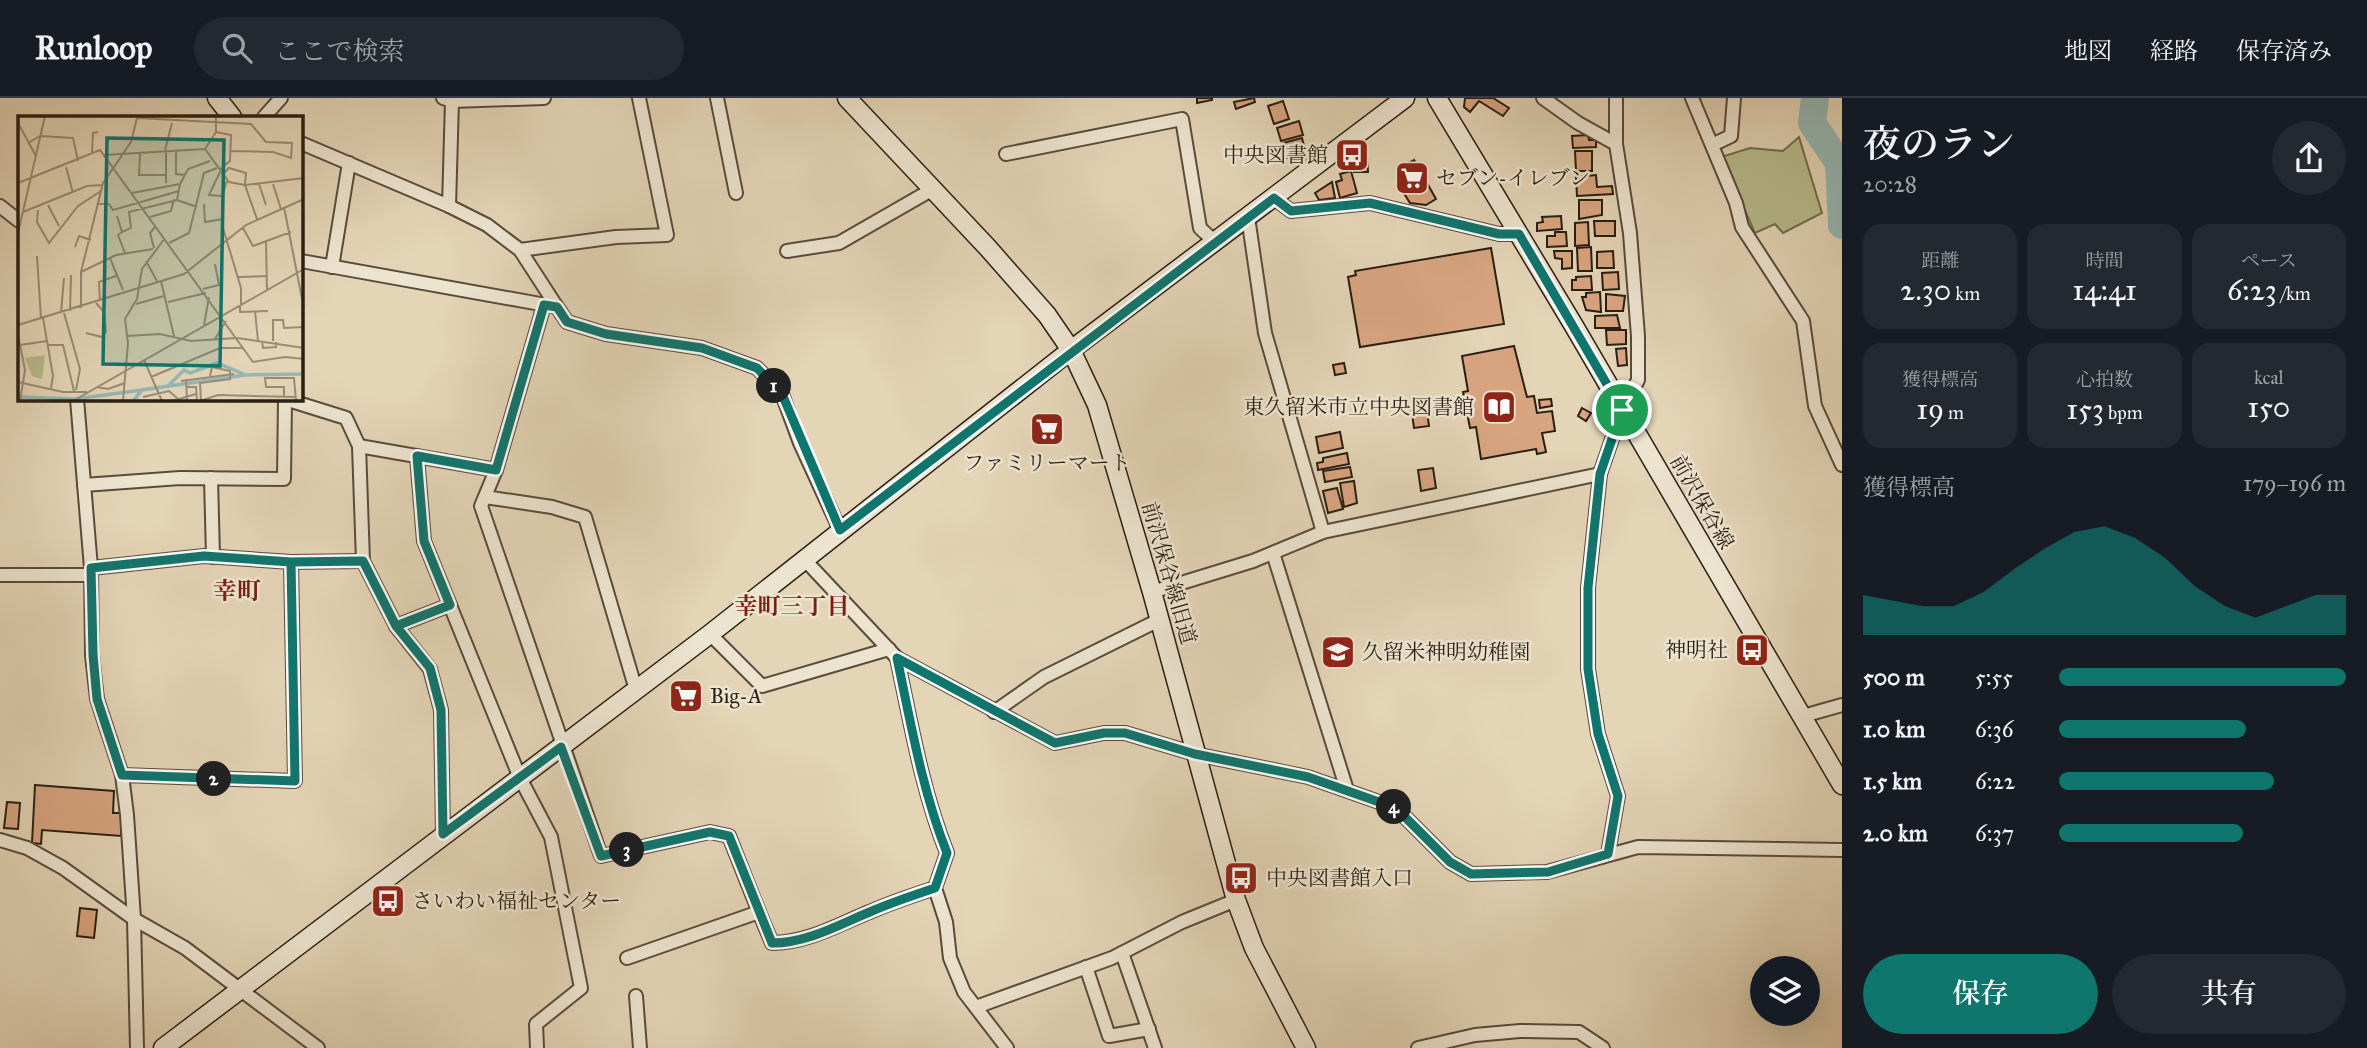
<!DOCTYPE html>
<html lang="ja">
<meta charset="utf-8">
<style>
body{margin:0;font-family:"IM FELL Great Primer","Noto Serif JP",serif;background:#242831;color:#f1f3f6;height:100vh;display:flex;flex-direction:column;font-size:26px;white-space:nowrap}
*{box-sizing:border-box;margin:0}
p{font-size:23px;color:#9ea1a6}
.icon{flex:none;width:38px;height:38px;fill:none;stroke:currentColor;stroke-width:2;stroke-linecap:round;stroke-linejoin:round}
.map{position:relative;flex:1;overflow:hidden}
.drawer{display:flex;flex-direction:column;background:#171b24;width:525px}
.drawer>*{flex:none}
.fabs{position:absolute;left:1750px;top:858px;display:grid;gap:14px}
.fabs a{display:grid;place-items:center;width:70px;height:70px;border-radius:50%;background:#171b24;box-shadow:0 7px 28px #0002;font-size:35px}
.pin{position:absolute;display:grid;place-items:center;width:60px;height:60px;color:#fff;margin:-30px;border:4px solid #fff;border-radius:50%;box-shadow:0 2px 7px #0007}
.km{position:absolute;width:35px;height:35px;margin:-18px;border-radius:50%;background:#222;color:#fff;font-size:19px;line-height:35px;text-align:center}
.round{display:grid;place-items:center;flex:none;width:74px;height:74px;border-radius:37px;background:#242831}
.summary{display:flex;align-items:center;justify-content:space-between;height:119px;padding:0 21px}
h1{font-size:38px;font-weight:600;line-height:52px}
.metrics{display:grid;grid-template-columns:repeat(3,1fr);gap:10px;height:119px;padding:7px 21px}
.metrics div{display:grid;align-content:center;border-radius:18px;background:#242831;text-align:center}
.metrics b{font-size:30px;font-weight:600}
.metrics small{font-size:19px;font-weight:400}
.metrics p{font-size:19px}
.chart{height:196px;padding:14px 21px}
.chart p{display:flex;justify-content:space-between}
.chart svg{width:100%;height:126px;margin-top:7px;fill:#0f766e;opacity:.7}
.cta{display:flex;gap:14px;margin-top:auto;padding:14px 21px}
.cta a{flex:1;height:80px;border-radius:42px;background:#0f766e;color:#fff;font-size:28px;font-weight:600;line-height:80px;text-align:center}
.cta a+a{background:#242831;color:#f1f3f6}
ul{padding:0 21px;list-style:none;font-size:23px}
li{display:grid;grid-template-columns:112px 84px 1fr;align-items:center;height:52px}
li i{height:18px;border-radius:9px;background:#0f766e}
header{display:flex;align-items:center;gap:42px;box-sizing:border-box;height:98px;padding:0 35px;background:#171b24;border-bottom:2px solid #363941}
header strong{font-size:33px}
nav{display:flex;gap:38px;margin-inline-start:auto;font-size:24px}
.search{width:490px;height:63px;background:#242831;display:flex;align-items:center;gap:18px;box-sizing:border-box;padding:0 24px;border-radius:38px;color:#9ea1a6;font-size:26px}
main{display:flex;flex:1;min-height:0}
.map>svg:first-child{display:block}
.green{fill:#b8bc8c;stroke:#706e50;stroke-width:2}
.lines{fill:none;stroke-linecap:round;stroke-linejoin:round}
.river{stroke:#96b8b4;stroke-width:28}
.building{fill:#d8a580;stroke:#291f13;stroke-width:2}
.street-casing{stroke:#584c3c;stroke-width:16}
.secondary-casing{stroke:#291f13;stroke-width:21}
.street{stroke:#ede4d0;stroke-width:12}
.secondary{stroke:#ede4d0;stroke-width:18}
.route-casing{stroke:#fff;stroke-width:14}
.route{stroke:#0f766e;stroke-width:9}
.labels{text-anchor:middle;stroke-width:5;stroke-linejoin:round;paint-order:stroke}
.poi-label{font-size:21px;fill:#291f13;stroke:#ede4d0;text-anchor:start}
.street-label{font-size:21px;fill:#291f13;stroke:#ede4d0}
.neighbourhood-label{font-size:23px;font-weight:bold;fill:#7a1f14;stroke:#ede4d0}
.quarter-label{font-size:24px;font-weight:bold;fill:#7a1f14;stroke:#ede4d0}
.inset-river{fill:none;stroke:#96b8b4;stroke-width:3.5}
.inset-road{fill:none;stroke:#998c75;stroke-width:2}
.view{fill:#0f766e;fill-opacity:0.15;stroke:#0f766e;stroke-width:3.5}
.inset-edge{fill:none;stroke:#291f13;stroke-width:3.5}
</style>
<header>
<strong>Runloop</strong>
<div class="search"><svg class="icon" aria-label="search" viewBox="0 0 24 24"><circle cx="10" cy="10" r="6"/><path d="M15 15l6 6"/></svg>ここで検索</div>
<nav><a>地図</a><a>経路</a><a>保存済み</a></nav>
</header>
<main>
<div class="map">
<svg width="1842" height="950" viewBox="0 0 1842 950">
<rect width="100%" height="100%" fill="#e4d5b7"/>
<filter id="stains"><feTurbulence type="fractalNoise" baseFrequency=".00286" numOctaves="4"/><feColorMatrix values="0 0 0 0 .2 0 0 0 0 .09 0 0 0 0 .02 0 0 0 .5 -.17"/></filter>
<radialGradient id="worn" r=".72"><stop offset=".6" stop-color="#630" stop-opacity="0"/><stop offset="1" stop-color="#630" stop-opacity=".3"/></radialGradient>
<path class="green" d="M1799,39L1822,115L1783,135L1775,126L1755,135L1721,59L1750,50L1783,53Z"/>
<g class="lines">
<path class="river" d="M1815,0L1812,25L1839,65L1842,127"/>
</g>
<g class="building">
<path d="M1197,0H1212V2L1197,5Z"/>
<path d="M1254,0L1255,4L1236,11L1234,4Z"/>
<path d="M1465,0H1493L1509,10L1503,18L1479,3L1470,14L1464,9Z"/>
<path d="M1283,3L1289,21L1274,26L1268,8Z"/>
<path d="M1299,23L1303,37L1281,43L1277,30Z"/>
<path d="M1588,37L1589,42H1596V49L1573,50L1572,38Z"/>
<path d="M1302,40L1305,52L1299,53L1300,57L1286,60L1283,45Z"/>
<path d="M1575,53H1592V73H1576Z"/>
<path d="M1367,59L1368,74H1354V65Z"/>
<path d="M1414,62L1436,101L1426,107L1410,105L1400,89L1399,70Z"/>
<path d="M1351,73L1357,95L1340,100L1336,84L1342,82L1340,76Z"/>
<path d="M1596,77L1597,89L1612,88L1613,96L1577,98L1576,79Z"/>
<path d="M1332,84L1335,100L1319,102L1315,95Z"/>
<path d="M1579,102H1602V117L1579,121Z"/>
<path d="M1561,118L1562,131L1537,133V125L1543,124L1542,119Z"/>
<path d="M1594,123H1615V138H1595Z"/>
<path d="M1588,124L1589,147L1575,148V125Z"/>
<path d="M1555,134H1566L1567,148L1547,149V138H1555Z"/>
<path d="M1591,149L1592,173H1578L1577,150Z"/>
<path d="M1491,150L1504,226L1360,249L1348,179L1356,177L1355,173Z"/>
<path d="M1554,153H1572V170L1562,171V161L1555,160Z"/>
<path d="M1613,153L1614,170H1597V154Z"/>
<path d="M1618,174L1619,191L1603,192L1602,175Z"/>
<path d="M1591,178L1592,192H1572V182H1576V179Z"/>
<path d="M1600,194L1601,214L1586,212L1582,199H1586V195Z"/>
<path d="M1606,196L1625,198L1623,213H1606Z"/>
<path d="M1617,217L1620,230H1595V218Z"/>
<path d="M1606,232H1626V246L1607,247Z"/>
<path d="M1514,248L1527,299L1534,298L1537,315L1552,313L1555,333L1542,335L1546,354L1537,356L1536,351L1481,361L1476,329L1470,330L1463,294L1468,293L1462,258Z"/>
<path d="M1626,250L1627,267L1618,268L1616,251Z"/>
<path d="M1344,265L1346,275L1335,277L1333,267Z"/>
<path d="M1551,301L1552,308L1540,310L1539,302Z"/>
<path d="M1426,306L1429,328L1414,330L1411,308Z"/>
<path d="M1582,310L1591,315L1586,323L1578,318Z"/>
<path d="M1340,334L1343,350L1319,355L1316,339Z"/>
<path d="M1347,355L1349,366L1318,372L1317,365L1323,364V360Z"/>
<path d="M1350,369L1352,379L1325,384L1323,373Z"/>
<path d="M1433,370L1436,390L1421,393L1418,372Z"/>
<path d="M1354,383L1357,405L1344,409L1340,385Z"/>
<path d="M1337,390L1343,411L1328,415L1323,393Z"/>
<path d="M35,687L114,693L113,715H122L121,738L42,732L41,746L32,745Z"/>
<path d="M7,704L20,705L18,731L4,730Z"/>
<path d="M80,810L97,812L94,840L77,838Z"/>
</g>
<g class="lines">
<g class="street-casing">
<g id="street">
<path d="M443,0L452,3L544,0"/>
<path d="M717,0L736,95"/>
<path d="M1543,0L1578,25L1616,46"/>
<path d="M1692,0L1736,105L1742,129L1803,223L1815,308L1842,367"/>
<path d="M264,19L281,0"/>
<path d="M301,45L449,108L452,3"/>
<path d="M1712,47L1731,38L1734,0"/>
<path d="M1006,56L1182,21L1200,130L1215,144"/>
<path d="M1274,100L1291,113L1370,105L1499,136H1519"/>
<path d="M0,108L19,123"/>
<path d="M449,108L487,127L520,152L557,209"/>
<path d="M1248,119L1265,235L1323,434"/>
<path d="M520,152L616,139L667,137L639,0"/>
<path d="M787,153L839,145L933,91"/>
<path d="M301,163L557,209L567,224L606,236L702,250L757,270L782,296L800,345L840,432"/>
<path d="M332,169L349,65"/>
<path d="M77,301L91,470L92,557L97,601L122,677L127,717L134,821L137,950"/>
<path d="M285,301L346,320L359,348L363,463L396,528L430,571L441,612L443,736"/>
<path d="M359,348L496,372L544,207"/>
<path d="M417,358L424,443L520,680L551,739L581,890L536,926L537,950"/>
<path d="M496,372L481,408L601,758L710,734L729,738L759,814L627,860"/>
<path d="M211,380L213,459"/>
<path d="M84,387L180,380L284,381L285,301"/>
<path d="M485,399L552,409L585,419L636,592"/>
<path d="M1273,455L1347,692"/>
<path d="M804,461L897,560L1055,645L1104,635H1125L1195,656L1308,679L1396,710L1450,764L1471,776L1547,774L1638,749L1842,752"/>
<path d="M91,470L204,458L291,464L363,463"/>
<path d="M0,477H90"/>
<path d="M1152,494L1253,463L1323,434L1600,376"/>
<path d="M396,528L450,507"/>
<path d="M710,536L762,588L889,551"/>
<path d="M897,560C911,626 922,692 947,755L935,790L946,824L950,860L964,894L1007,950"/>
<path d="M994,614L1044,579L1159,522"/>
<path d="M1803,618L1842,607"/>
<path d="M122,677L295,683L291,464"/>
<path d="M0,742L27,750L63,770L134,821L185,850L318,950"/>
<path d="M1608,756L1618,698L1598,636L1588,571V490L1600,376L1622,312L1638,282V238L1630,135L1616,46V0"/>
<path d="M759,814L772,845C808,845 839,826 872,813C892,804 914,797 935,790"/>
<path d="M1122,855L1155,950"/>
<path d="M1086,869L1109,938L1149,931"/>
<path d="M636,898L640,950"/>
<path d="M976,909L1112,860L1182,824L1236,802"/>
<path d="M1418,950L1475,937L1520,933L1579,934L1603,950"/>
</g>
</g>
<g class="secondary-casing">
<g id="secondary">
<path d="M217,0L232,19"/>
<path d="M847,0L988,150L1047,217L1071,252L1097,307L1152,494L1236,802L1254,850L1306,950"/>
<path d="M1437,0L1574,228L1842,687"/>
<path d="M163,950L710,536L1071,252L1405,0"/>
</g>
</g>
<use href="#street" class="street"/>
<use href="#secondary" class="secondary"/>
</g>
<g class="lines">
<g class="route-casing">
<path id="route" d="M1622,312L1519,136H1499L1370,105L1291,113L1274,100L840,432L782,296L757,270L702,250L606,236L567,224L557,209L544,207L496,372L417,358L424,443L450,507L396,528L363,463L291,464L295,683L122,677L97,601L93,557L91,470L204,458L291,464L363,463L396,528L430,570L441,612L443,736L561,649L601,758L710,734L729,738L772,845C808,845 840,826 872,813C893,804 914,797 935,790L947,755C922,692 911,626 897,560L1055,645L1104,635H1125L1195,656L1308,679L1396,710L1450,764L1471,776L1548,774L1608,756L1618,698L1598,636L1588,571V490L1600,376L1622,312"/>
</g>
<use href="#route" class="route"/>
</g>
<defs>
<g id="bus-square" transform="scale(1.75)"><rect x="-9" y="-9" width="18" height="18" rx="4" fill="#8f2418" stroke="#ede4d0"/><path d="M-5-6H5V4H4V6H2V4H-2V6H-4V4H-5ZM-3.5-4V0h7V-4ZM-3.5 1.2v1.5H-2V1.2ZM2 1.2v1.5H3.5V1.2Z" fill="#fff"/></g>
<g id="supermarket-square" transform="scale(1.75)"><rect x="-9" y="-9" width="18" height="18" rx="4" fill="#8f2418" stroke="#ede4d0"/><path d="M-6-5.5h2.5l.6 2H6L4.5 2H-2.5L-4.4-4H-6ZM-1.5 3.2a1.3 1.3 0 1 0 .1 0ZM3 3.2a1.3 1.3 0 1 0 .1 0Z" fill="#fff"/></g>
<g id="library-square" transform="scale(1.75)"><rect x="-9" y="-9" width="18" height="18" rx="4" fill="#8f2418" stroke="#ede4d0"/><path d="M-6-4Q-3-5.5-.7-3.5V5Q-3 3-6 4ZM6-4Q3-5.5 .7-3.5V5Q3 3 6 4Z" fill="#fff"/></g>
<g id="school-square" transform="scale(1.75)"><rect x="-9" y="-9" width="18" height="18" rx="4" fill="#8f2418" stroke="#ede4d0"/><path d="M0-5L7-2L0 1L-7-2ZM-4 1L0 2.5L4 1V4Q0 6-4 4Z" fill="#fff"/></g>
</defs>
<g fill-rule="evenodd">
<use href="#bus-square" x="1352" y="57"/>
<use href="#supermarket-square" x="1412" y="80"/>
<use href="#library-square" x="1499" y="309"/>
<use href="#supermarket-square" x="1047" y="331"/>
<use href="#bus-square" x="1752" y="552"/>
<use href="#school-square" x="1338" y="554"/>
<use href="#supermarket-square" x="686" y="598"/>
<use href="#bus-square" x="1241" y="780"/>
<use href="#bus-square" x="388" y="803"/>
</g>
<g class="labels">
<g class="poi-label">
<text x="1328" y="64" text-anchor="end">中央図書館</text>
<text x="1436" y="87">セブン-イレブン</text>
<text x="1474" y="316" text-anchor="end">東久留米市立中央図書館</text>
<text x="1047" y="372" text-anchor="middle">ファミリーマート</text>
<text x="1728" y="559" text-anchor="end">神明社</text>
<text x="1362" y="561">久留米神明幼稚園</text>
<text x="710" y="605">Big-A</text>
<text x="1266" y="787">中央図書館入口</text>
<text x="412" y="810">さいわい福祉センター</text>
</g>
<g class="street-label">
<text transform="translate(1702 404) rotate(60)" y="7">前沢保谷線</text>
<text transform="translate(1169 475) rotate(74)" y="7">前沢保谷線旧道</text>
</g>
<g class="neighbourhood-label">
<text x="792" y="516">幸町三丁目</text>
</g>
<g class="quarter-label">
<text x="237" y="501">幸町</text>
</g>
</g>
<g transform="translate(18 18)">
<rect width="285" height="285" fill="#e4d5b7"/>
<path d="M27,239L24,263L14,260L7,242Z" fill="#b8bc8c"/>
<path class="inset-river" d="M150,270L166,254L172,257L199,247L228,259L286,258M0,281L57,283L124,274M116,284L124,274L227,259"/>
<path class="inset-road" d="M119,2L233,8L248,26L274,27L273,42L255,36L213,35M0,7L18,40M198,16L213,19L212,45L201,54M10,27L22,20L55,22L60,45M187,33L211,66L227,69L286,62M187,33L198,16V0M147,34L154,7M158,34V58L168,59M148,35V67M74,37L75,17L80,16M122,38L121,59H148M86,39L187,33M48,51L55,77M202,56L191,79L204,80M205,58L211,52L228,57L227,69L239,103M209,65L204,80L205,112L223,172V189M0,67L82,34L235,246L267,241L286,243M162,68L159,84L179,91M241,68L248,89M255,68L263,93M114,77L162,68L170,53L192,45M80,88H91L95,94L161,75M186,88L187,106L205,103M30,89L41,110M266,91L286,193M20,94L19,106L31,127L60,90L83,75M5,96L69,70L84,69M99,100L104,116L113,112L111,96L159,84M132,101L153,95L156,83M225,112L235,130L273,116M104,116L100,119L107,137M0,117L27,0M248,125L249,174M151,127L171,117L186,57L199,52M57,131L61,120L73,124M136,132L132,117L138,110M19,140L23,203M92,142L105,174M128,145L139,165M63,156L98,139L135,133M220,161L249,160M143,165L156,220M185,173L201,169L197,148M82,185L81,166L98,160M150,186L188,177M118,188L146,180M222,190V196L250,195M63,192V156L85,67L113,26L119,2M52,195L53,159M237,195L240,225M43,197L46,162M46,197L62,253L58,274M25,202L35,260L33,272M0,209L166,158L228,109L286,83M186,209L191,181M68,217L84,221L88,216L86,196L78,187M0,219L7,254L2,285M109,220L142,218L173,225L219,222L286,232M197,223L208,205M244,225L245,232L258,231V226M255,225V204H265L266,212L286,211M2,229L29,225M30,229H45L56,275M126,244L144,285M133,261L202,232H226M168,263L169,285M163,265L216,258M0,266L45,276H69M79,271L90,273L107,267M169,271H178L179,285M125,281L151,275L160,283M266,281V271H248L247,262H276L278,285M55,285L286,153M105,285L110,227L107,203L119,183L124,153L147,122M154,285L178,278M182,285L200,279L277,281M183,285L182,267L212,263V255L194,251L192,260"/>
<path class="view" d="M89,22L206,24L202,250L85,248Z"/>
<rect width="285" height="285" class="inset-edge"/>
</g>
<rect width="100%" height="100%" filter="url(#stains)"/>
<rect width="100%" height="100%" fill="url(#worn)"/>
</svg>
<div class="fabs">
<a><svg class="icon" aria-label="layers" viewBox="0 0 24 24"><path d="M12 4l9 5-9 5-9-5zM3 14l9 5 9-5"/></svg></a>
</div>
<div class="pin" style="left:1622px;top:312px;background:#1e9e55"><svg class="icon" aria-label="arrive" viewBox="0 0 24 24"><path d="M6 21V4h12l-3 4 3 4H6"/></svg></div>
<b class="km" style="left:774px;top:288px">1</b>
<b class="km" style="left:214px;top:681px">2</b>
<b class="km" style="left:627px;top:752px">3</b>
<b class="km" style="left:1394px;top:709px">4</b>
</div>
<section class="drawer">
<div class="summary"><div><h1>夜のラン</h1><p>20:28</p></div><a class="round"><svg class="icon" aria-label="share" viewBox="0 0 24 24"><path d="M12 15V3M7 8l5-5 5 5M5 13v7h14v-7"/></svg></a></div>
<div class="metrics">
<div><p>距離</p><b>2.30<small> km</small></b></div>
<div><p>時間</p><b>14:41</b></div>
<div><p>ペース</p><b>6:23<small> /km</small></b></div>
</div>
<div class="metrics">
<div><p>獲得標高</p><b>19<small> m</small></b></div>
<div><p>心拍数</p><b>153<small> bpm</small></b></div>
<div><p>kcal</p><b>150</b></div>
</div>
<div class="chart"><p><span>獲得標高</span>179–196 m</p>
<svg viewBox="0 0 160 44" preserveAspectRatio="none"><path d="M0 44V30L10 32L20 34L30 34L40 29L50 21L60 14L70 8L80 6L90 10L100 17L110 27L120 34L130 38L140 34L150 30L160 30V44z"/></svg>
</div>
<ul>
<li><b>500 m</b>5:55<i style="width:100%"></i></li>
<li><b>1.0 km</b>6:36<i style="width:65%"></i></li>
<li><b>1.5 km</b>6:22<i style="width:75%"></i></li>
<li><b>2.0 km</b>6:37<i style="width:64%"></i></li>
</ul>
<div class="cta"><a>保存</a><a>共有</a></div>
</section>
</main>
